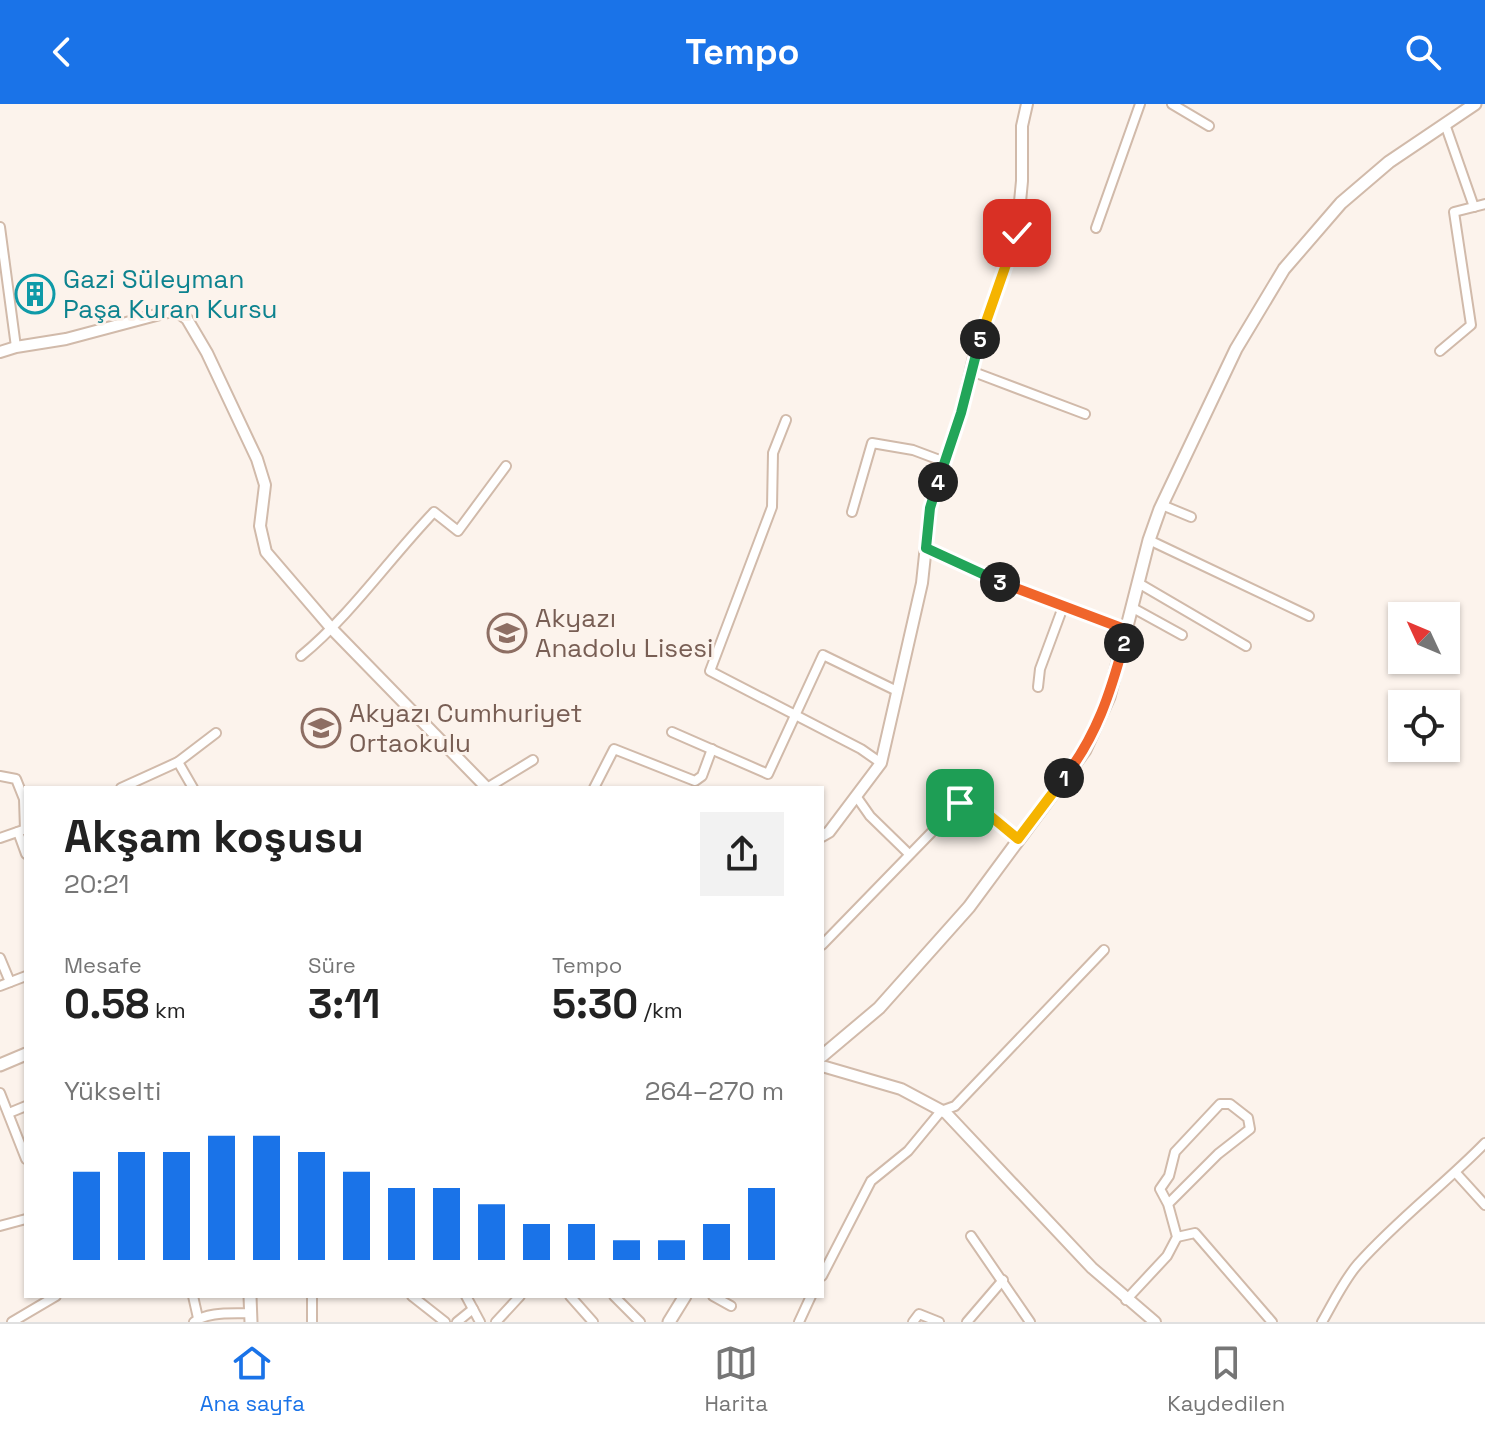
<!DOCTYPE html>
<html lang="tr">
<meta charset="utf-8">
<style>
body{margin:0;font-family:"Space Grotesk",sans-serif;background:#f2f2f2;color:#222;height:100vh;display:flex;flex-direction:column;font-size:30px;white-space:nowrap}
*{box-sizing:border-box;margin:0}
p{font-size:26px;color:#767676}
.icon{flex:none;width:44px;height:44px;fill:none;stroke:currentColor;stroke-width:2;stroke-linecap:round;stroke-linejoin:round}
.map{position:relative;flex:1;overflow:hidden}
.sheet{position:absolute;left:24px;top:682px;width:800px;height:512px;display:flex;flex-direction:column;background:#fff;border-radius:0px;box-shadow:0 2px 6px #0004}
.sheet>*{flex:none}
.needle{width:52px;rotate:314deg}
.controls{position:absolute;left:1388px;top:498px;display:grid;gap:16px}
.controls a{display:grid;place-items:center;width:72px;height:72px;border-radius:0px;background:#fff;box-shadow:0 2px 6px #0004;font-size:40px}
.pin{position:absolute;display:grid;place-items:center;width:68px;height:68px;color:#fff;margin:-34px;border-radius:16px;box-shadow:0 4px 12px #0006}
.km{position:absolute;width:40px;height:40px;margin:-20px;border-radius:50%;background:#222;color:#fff;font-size:22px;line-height:40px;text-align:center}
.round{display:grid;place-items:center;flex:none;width:84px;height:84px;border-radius:0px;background:#f2f2f2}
.head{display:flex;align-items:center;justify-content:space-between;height:136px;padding:0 40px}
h1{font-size:44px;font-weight:700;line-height:60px}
.stats{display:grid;grid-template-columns:repeat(3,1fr);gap:12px;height:136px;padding:8px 40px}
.stats div{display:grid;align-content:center}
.stats b{font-size:40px;font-weight:700}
.stats small{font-size:22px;font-weight:400}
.stats p{font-size:22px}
.chart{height:224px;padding:16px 40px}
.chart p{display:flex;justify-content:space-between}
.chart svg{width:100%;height:144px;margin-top:8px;stroke:#1a73e8;stroke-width:6}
header{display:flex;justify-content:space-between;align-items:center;height:104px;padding:0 40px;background:#1a73e8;color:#fff;font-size:36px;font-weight:700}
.tab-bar{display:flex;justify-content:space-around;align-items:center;height:112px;border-top:2px solid #e0e0e0;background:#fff;font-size:22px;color:#767676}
.tab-bar a{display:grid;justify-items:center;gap:4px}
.tab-bar .active{color:#1a73e8}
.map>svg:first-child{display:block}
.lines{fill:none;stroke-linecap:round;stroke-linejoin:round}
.minor-casing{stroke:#d1baaa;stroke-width:12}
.tertiary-casing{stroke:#d1baaa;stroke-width:14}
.secondary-casing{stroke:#d1baaa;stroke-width:15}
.minor{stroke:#fff;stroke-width:8}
.tertiary{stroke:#fff;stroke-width:10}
.secondary{stroke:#fff;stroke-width:11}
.split-1-casing{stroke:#fff;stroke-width:16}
.split-2-casing{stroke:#fff;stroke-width:16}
.split-3-casing{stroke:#fff;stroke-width:16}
.split-4-casing{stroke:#fff;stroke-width:16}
.split-5-casing{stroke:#fff;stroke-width:16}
.split-6-casing{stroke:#fff;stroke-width:16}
.split-1{stroke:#f5b400;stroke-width:10}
.split-2{stroke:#f0652b;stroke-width:10}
.split-3{stroke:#f0652b;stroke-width:10}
.split-4{stroke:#22a559;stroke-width:10}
.split-5{stroke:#22a559;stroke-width:10}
.split-6{stroke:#f5b400;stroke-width:10}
.labels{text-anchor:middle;stroke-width:6;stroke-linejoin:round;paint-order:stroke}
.culture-label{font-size:26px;fill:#0d838f;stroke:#fcf3ec;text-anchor:start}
.education-label{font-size:26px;fill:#785e54;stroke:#fcf3ec;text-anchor:start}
</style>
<header><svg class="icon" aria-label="back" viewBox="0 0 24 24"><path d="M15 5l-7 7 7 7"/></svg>Tempo<svg class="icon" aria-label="search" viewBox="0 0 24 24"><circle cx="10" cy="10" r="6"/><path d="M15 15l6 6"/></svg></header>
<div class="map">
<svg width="1485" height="1218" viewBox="0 0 1485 1218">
<rect width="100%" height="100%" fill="#fcf3ec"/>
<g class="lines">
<g class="minor-casing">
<g id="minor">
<path d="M1172,0L1209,22"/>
<path d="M1445,20L1474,103"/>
<path d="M0,123L16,243"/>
<path d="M1096,124L1140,0"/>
<path d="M1440,247L1471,221L1454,108L1485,100"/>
<path d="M971,267L1085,310"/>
<path d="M786,316L773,349L772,403L710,567L861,645L881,659"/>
<path d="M1162,401L1191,413"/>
<path d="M852,408L872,339L913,346L945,358"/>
<path d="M1149,436L1309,512"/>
<path d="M926,444L1001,479L1127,526"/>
<path d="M1140,480L1246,542"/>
<path d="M1133,504L1182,531"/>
<path d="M301,552C351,511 389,455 434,408L458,427L506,362"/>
<path d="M1038,583L1040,565L1063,503"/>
<path d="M672,628L768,670L823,551L897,587"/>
<path d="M178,658L193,684"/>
<path d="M0,672L16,675L24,695L25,726"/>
<path d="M121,684L178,658L216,629"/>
<path d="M487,684L533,656"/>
<path d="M594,684L614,645L695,677L702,672L712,645"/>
<path d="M856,692L870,712L909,750"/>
<path d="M18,728L26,750"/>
<path d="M0,734L26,725"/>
<path d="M822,841L960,699L971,696L1018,735"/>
<path d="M0,854L10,878"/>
<path d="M0,882L26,872"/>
<path d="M0,989L26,1055"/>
<path d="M9,1009L26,1002"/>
<path d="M1456,1069L1485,1101"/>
<path d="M0,1122L26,1115"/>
<path d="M971,1132L1030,1218"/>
<path d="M1177,1133L1195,1129L1272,1218"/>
<path d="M822,1172L871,1077L908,1047L941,1007L955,1002L1104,846"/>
<path d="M193,1192L198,1214"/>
<path d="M312,1192V1218"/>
<path d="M412,1192L445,1218"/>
<path d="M466,1192L480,1218"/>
<path d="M570,1192L593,1218"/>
<path d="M614,1192L640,1218"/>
<path d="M713,1192L731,1202"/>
<path d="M1126,1196L1167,1152L1177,1133L1168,1100L1160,1085L1169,1072L1175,1048L1220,1000H1230L1248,1014L1250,1025L1218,1050L1168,1100"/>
<path d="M12,1218L56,1192"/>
<path d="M194,1218C209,1207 232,1210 250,1209"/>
<path d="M457,1218L473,1205"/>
<path d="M496,1218L520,1192"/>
<path d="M799,1218L811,1192"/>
<path d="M913,1218L919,1210L939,1218"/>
<path d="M967,1218L1003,1176"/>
<path d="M1322,1218C1333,1199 1344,1176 1358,1160C1397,1116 1444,1081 1485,1039"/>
</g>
</g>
<g class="tertiary-casing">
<g id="tertiary">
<path d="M0,248L16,243L66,235L175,206L187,215L207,249L257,355L265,381L260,422L266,448L332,525L487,684"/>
<path d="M822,732L829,728L881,659L922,479L930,404L961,309L974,253L1017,129L1022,77V22L1027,0"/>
<path d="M822,962L901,985L946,1009L1092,1164L1155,1218"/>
</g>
</g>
<g class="secondary-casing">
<g id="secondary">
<path d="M822,952L879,904L969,803L1085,646L1109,593L1149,436L1160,405L1236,245L1284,165L1341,99L1389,58L1475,0"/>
<path d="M0,961L26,950"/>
<path d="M250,1192L251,1218"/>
<path d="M669,1218L685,1192"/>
</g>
</g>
<use href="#minor" class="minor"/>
<use href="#tertiary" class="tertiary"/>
<use href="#secondary" class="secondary"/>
</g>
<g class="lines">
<g class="split-1-casing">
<path id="split-1" d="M960,699L971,696L1018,735L1064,674"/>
</g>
<g class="split-2-casing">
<path id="split-2" d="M1064,674C1097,631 1110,590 1124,539"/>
</g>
<g class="split-3-casing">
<path id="split-3" d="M1000,478L1127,526L1124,539"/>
</g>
<g class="split-4-casing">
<path id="split-4" d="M938,378L930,404L926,444L1000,478"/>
</g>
<g class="split-5-casing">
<path id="split-5" d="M938,378L961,309L980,235"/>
</g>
<g class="split-6-casing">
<path id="split-6" d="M980,235L1017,129"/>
</g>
<use href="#split-1" class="split-1"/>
<use href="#split-2" class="split-2"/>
<use href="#split-3" class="split-3"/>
<use href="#split-4" class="split-4"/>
<use href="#split-5" class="split-5"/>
<use href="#split-6" class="split-6"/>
</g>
<defs>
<g id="building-ring" transform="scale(2)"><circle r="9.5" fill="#fcf3ec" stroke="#0f9aa8" stroke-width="1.5"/><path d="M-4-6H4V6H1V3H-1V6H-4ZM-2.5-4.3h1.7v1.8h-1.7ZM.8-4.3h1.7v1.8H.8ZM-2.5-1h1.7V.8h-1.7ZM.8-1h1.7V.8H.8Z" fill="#0f9aa8"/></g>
<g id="school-ring" transform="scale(2)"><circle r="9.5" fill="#fcf3ec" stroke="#8d6e63" stroke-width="1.5"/><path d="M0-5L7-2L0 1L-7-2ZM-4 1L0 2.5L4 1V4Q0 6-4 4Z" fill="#8d6e63"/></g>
</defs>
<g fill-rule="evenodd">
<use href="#building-ring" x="35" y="190"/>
<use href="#school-ring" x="507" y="529"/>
<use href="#school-ring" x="321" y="624"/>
</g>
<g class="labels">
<g class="culture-label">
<text x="63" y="184">Gazi Süleyman<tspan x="63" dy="30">Paşa Kuran Kursu</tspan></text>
</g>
<g class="education-label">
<text x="535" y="523">Akyazı<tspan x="535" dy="30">Anadolu Lisesi</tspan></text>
<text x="349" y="618">Akyazı Cumhuriyet<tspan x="349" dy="30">Ortaokulu</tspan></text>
</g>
</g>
</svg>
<div class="controls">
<a><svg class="needle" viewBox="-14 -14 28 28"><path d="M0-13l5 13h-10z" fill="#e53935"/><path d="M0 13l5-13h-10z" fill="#767676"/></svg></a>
<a><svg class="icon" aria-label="locate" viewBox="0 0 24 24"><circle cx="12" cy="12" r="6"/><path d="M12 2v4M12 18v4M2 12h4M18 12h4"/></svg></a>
</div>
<div class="pin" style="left:960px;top:699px;background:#1e9e55"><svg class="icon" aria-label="arrive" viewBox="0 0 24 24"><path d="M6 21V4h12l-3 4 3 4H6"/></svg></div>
<div class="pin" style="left:1017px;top:129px;background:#d93025"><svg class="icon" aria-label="check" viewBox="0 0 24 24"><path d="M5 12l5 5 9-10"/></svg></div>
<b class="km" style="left:1064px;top:674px">1</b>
<b class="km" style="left:1124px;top:539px">2</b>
<b class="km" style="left:1000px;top:478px">3</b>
<b class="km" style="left:938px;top:378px">4</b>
<b class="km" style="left:980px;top:235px">5</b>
<section class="sheet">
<div class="head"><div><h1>Akşam koşusu</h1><p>20:21</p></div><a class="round"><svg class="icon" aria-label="share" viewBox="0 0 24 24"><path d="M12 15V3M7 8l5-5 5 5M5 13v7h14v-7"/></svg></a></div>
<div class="stats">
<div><p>Mesafe</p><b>0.58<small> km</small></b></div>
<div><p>Süre</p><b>3:11</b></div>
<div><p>Tempo</p><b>5:30<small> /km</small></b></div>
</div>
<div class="chart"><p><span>Yükselti</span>264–270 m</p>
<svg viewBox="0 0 160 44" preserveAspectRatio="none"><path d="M5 44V17M15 44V11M25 44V11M35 44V6M45 44V6M55 44V11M65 44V17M75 44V22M85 44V22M95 44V27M105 44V33M115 44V33M125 44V38M135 44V38M145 44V33M155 44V22"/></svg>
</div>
</section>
</div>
<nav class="tab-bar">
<a class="active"><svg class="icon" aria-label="home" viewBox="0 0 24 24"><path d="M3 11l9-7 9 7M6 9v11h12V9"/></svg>Ana sayfa</a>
<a><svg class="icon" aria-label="map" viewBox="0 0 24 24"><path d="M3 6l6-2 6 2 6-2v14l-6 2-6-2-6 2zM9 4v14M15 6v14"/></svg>Harita</a>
<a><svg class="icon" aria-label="saved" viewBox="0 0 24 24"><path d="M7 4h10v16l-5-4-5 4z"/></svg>Kaydedilen</a>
</nav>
